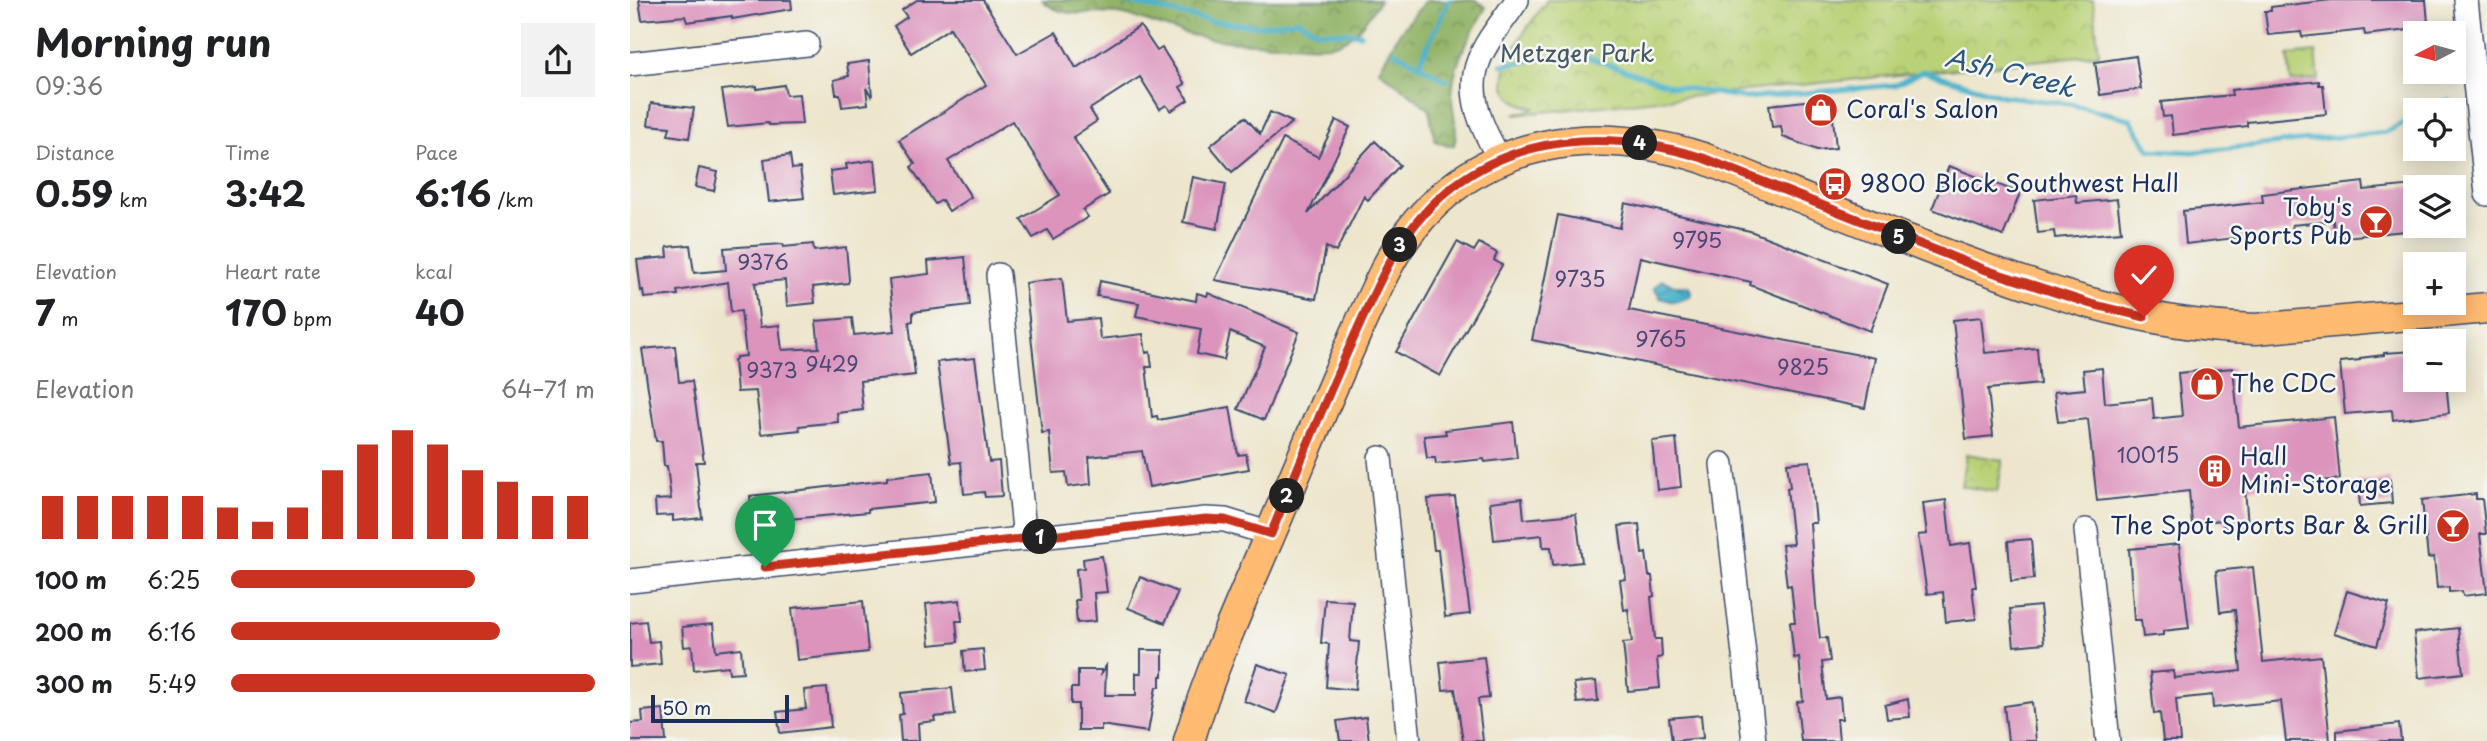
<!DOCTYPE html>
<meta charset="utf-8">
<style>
body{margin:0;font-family:"Playpen Sans",sans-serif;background:#f2f2f2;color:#202124;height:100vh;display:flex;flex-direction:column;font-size:26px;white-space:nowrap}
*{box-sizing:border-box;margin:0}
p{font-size:23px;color:#757577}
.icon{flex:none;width:38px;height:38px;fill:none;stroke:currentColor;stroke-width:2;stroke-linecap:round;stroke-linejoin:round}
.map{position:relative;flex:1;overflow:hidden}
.side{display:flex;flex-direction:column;background:#fff;width:630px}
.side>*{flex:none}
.needle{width:46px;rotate:264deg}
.tools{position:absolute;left:1773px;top:21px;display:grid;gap:14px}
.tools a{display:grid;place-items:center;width:63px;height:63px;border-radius:0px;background:#fff;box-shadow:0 4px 18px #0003;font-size:35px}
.scale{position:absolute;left:21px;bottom:18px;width:138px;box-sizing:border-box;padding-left:7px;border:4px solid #1b2f5e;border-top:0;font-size:19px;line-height:24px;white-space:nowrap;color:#1b2f5e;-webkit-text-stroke:5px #f6f6f2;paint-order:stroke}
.pin{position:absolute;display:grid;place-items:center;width:60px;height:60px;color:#fff;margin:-72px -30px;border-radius:50% 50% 50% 0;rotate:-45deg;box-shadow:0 0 7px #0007}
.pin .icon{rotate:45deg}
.km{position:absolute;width:35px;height:35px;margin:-18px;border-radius:50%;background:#222;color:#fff;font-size:19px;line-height:35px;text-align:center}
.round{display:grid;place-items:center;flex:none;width:74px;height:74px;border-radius:0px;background:#f2f2f2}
.headline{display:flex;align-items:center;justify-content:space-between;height:119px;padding:0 35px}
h1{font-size:38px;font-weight:700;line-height:52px}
.stats{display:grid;grid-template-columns:repeat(3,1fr);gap:10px;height:119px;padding:7px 35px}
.stats div{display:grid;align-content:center}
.stats b{font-size:35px;font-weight:700}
.stats small{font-size:19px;font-weight:400}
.stats p{font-size:19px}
.chart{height:196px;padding:14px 35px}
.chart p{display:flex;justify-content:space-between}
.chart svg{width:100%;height:126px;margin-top:7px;stroke:#c8321e;stroke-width:6}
ul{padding:0 35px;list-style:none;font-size:23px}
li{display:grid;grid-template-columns:112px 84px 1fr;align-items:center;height:52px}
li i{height:18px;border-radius:9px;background:#c8321e}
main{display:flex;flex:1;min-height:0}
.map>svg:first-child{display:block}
.forest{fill:url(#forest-crowns);stroke:#567263;stroke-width:2}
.park{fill:url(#park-crowns);stroke:#6a806a;stroke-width:2}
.water{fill:url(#water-waves);stroke:#347194;stroke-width:2}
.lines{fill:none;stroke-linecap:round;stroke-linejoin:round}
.stream{stroke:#4cb3ca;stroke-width:5}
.building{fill:#dc94bd}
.minor-casing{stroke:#3a4a6e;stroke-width:26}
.major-casing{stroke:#3a4a6e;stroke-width:33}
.minor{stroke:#fff;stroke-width:23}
.major{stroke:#ffbb71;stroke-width:30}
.route-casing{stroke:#fff;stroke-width:14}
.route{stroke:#c8321e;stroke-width:9}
.labels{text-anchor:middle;stroke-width:5;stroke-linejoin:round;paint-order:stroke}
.number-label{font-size:21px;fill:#4b4876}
.park-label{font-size:24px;fill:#425864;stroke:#f6f6f2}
.poi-label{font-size:24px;fill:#1b2f5e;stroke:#f6f6f2;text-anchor:start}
.water-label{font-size:26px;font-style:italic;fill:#2a577e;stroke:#f6f6f2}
</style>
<main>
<section class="side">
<div class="headline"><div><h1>Morning run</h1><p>09:36</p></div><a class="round"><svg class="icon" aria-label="share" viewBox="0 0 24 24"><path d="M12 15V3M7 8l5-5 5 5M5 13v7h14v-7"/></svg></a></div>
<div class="stats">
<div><p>Distance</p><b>0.59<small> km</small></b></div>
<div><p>Time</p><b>3:42</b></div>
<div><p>Pace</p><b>6:16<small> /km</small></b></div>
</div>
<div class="stats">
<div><p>Elevation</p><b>7<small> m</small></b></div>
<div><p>Heart rate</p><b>170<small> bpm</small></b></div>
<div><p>kcal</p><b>40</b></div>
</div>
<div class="chart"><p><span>Elevation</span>64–71 m</p>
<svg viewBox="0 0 160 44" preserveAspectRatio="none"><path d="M5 44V29M15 44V29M25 44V29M35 44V29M45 44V29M55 44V33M65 44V38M75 44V33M85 44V20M95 44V11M105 44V6M115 44V11M125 44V20M135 44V24M145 44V29M155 44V29"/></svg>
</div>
<ul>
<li><b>100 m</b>6:25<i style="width:67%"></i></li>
<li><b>200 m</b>6:16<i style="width:74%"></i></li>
<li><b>300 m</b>5:49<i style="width:100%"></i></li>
</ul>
</section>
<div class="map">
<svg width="1857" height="741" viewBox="0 0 1857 741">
<defs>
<pattern id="forest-crowns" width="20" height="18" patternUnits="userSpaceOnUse" patternTransform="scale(1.75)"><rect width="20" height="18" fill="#92b468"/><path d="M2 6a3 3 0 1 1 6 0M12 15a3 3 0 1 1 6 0" fill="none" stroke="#769359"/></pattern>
<pattern id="park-crowns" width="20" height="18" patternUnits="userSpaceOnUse" patternTransform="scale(1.75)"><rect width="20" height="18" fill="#b9d277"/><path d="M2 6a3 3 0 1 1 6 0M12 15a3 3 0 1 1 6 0" fill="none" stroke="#9eb569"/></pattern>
<pattern id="water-waves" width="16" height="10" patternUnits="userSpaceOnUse" patternTransform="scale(1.75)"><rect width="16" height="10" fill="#4cb3ca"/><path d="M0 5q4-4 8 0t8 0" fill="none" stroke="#3e92a7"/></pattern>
</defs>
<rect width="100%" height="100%" fill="#f6f6f2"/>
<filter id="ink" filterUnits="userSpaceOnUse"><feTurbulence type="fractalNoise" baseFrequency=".0143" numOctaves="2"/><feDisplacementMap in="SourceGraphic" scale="14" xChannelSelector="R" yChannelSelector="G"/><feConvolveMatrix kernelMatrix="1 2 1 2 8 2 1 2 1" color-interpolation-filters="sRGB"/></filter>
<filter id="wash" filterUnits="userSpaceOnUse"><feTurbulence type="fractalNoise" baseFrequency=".00686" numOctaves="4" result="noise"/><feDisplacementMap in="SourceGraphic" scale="28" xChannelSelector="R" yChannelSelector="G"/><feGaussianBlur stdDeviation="1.57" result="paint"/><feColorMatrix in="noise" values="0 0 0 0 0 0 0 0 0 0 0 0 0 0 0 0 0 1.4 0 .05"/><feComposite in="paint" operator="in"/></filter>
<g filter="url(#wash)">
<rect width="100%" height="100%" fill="#ede6cc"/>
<g class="forest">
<path d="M412,0H750C738,17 727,38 705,44C692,47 675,45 662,44C631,44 601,43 571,37C545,33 520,21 494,15C467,9 433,22 412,0Z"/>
<path d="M796,0H846L856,7C841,36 823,61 822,95C822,112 829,128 824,145L818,146L805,141L799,109L749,70L768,35Z"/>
</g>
<g class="park">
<path d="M917,0H1463L1469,54L884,115L906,108C838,97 898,28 917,0Z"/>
<path d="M1686,52L1689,79L1661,82L1658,55Z"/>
<path d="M1336,454L1373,460L1367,492L1331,486Z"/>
</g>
<path class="water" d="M1032,280L1045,286H1058L1061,291L1060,297L1044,302L1030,298L1024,288Z"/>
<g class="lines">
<g class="stream">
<path d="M488,0L580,21L629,26L668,20L687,31L731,34"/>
<path d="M764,51L817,81"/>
<path d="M789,64L819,0"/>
<path d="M872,65L945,53L1042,86L1116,98L1265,85L1293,71L1373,96L1440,104L1500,119L1520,150L1563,152L1756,132L1785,118"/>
<path d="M1800,110L1819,100"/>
</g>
</g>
<g id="blocks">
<g class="building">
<path d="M9,0H161L162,9L102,19V16L57,22L55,16L12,20Z"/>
<path d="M287,0H353L387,54L426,32L446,68L510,26L527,51L532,48L555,84L550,87L558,100L541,111L536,105L530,109L510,77L460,109L467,121L443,137L479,194L453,210L458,217L423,239L417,230L403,238L391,219L430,195L382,121L318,161L341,197L319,211L312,200L305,204L281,167L285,164L269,140L356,85L320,28L281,53L264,26L277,17L272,10Z"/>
<path d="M1701,0H1796L1798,23L1778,26V30L1735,35L1734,30L1672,37L1671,32L1638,35L1635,11H1641V7Z"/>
<path d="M1506,56L1511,89L1470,95L1465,62Z"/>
<path d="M239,61L242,97L236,88L238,104L212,107L210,94H206L204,80L219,76L217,64Z"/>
<path d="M1689,81V85H1693L1696,114L1617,122V126L1543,135L1541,116L1533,117L1531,102L1602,95L1601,90Z"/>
<path d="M154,85L156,95L169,94L172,124L139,125L138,123L98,127L92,90L127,86V89Z"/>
<path d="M1201,98L1206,148L1187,150L1153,137L1151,126L1142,127L1139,105Z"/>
<path d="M21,103L64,108L59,138L38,135L40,127L18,125Z"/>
<path d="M640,112L662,122L602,172L580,146L615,117L630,134Z"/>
<path d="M706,120L720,127L678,214L745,141L770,165L738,200L734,196L706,252L696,247L686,299L585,280L653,139L688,157Z"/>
<path d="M160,155L162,169L170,168L174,198L139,202L134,159Z"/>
<path d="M245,160L248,190L203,195L200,171L217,169L216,164Z"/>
<path d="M1319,166L1390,193L1373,236L1302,209Z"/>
<path d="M69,168L88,172L84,191L65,187Z"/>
<path d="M563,177L596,184L587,229L553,222Z"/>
<path d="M1733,182L1734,190L1785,185V230L1705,238L1703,221L1662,225L1663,231L1556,244L1553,211L1633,202L1632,194Z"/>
<path d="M1446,195L1447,203L1487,199L1491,232L1425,238L1424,231L1408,233L1404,200Z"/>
<path d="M995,203L1120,231L1258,284L1240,331L1120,285L1121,282L1010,257L999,310L1245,358L1235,408L902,340L928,215L990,228Z"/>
<path d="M827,242L844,251L849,243L867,253L864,260L872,265L810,376L766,352Z"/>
<path d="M153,244L154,247L183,244L184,251L216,247L219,280L218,283L183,287L185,303L157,306L155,280L125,283L130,327L149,325L152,350L189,348L186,321L222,318L224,335L265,331L259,279L299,274L298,261L335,257L340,305L283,312V321L279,322L285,375L230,381L233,410L207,413L208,422L169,426L170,430L131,434L126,391L107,392L104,360L106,359V357L116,356L111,311L101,312L98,282L47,291L48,295L14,298L13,290L11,291L7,260L38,257L37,247L60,245L64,273L96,270L94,248Z"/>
<path d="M432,278L437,321L468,318L470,339L513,334L516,353L520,352L522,367H516L522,417L527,416L528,420L600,407L608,455L616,454L619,469L519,487L512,451L459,457L461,484L438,487L436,472L423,473L419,432L412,433L395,283Z"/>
<path d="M470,281L566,301L567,293L577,296L578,293L669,332L634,420L608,409L635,347L600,332L594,360L567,354L571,329L506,316L509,303L467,296Z"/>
<path d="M1351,317L1355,353L1407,348L1410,384L1358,389L1363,436L1336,439L1323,320Z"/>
<path d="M45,346L49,382L62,381L74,462H66L72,518L43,521V515L26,516L25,500L41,499L37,466H34L32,441H26L12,349Z"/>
<path d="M1785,351V380H1816L1819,413L1763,420L1762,410L1715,414L1710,362L1730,360V358L1754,355V353Z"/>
<path d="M345,358L359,462L369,461L372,496L355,497L354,492L334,494L331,462L321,463L307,362Z"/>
<path d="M1472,368L1475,403L1522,398L1524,419L1552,416L1548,373L1603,368L1609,427L1704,417L1710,479L1615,489L1618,526L1594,529L1593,520L1562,523L1559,491L1467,501L1458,419L1428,422L1424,392L1455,389L1453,370Z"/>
<path d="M883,422L887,458L855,462L854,459L806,464L805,458H797L794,436L816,434L815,430Z"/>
<path d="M1046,438L1051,487L1027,490L1022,441Z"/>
<path d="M1180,461L1186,523H1180L1186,605L1190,638H1197L1200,661L1192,662L1196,699L1210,697L1212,719H1207L1209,741H1171L1167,702L1173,701L1169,657L1164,658L1160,622H1165L1161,585L1157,586L1152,545L1163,544L1157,488L1160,487L1157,463Z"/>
<path d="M302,472L305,502L238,509V512L123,522L120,496L257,480V477Z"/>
<path d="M1760,479L1762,503L1730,506L1728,481Z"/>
<path d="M1846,494V499H1852L1856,534H1850L1857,593L1833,596L1832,591L1819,592V587L1807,588L1804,557L1798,558L1792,500Z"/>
<path d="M825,497L840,614L815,617L808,550H804L798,499Z"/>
<path d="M892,498L894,519L946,514L952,562L923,565L921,547H913L912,535L864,540L860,502Z"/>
<path d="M1316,500L1321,546L1340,543L1346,587H1342L1346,619L1316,622L1313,592L1297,594L1288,535L1297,534L1293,503Z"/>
<path d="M1009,524L1012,554L1016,553L1019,576H1022L1024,596L1021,597L1025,639H1031L1032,657L1027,658L1030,688L998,691L993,643L1002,642L998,609L994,610L990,580L996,579L989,526Z"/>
<path d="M1401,539L1404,579L1381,581L1378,541Z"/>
<path d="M1549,544L1559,628L1533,631V635L1513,637L1511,620H1504L1499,549Z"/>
<path d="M472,556L477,592L464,593L466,621L447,623L445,600H449L446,569L454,568L453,559Z"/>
<path d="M1623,567L1633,662L1691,656L1700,741H1656L1651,701L1583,708L1582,695L1546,699L1550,741H1533L1530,713L1524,714L1520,673L1543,671L1544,678L1611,671L1605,610L1590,612L1586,571Z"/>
<path d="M510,577L548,592L535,623L498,608Z"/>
<path d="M1717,591L1759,604L1747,646L1704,633Z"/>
<path d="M695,599L723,601L720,641L729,642L725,690L696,687L699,644L691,643Z"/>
<path d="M330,600L332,621H326L328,642L300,645L296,604Z"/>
<path d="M233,601L238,652L167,660L162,608Z"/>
<path d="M1410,606L1414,643L1384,646L1380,609Z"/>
<path d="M16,621L19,642L29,641L31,664L0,667V623Z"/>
<path d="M83,624L86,651L111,648L113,672L99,673L98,666L64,670L62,646L54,647L52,627Z"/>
<path d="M1828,628L1833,673L1789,678L1784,633Z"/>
<path d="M353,649L355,670L335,672L333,651Z"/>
<path d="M511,650H533V676H530V687H526L518,732L471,725V730H448V704H441V688H448V670H471V674L476,666L475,695H506V673H511Z"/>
<path d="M854,657L859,698L848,699L853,741H833L825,689L813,690L810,662Z"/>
<path d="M627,664L660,675L646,713L614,701Z"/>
<path d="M966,681L968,701L947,703L944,683Z"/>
<path d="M197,688L201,727L150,733L147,712L176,709L174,690Z"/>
<path d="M322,688L325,715L304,717L305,721L288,723L289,741H271L269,715L273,714L271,693Z"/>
<path d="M1278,699L1280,717L1257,719L1255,705Z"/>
<path d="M1402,702L1406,741H1378L1374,706Z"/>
<path d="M33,709L36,741H0V723L13,722L12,711Z"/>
<path d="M1071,715L1073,738L1042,741L1039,718Z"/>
<path d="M736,717L739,741H710L707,721Z"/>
<path d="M1769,724L1771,741H1707V731Z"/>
</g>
</g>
</g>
<g filter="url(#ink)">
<use href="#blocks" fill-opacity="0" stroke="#3a4a6e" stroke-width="2"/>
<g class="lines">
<g class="minor-casing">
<g id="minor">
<path d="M1836,0L1857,194"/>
<path d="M0,64L177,44"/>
<path d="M870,159C853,131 835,94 849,60C857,39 875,19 887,0"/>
<path d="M368,275L395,539"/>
<path d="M750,458L779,741"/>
<path d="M1092,464L1124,741"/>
<path d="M1456,530L1478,741"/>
<path d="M0,581L576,519L595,520L641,534"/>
</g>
</g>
<g class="major-casing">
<path id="major" d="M559,741C586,651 628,566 663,480C685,427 707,376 730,324C745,292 758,259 780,231C854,136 964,124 1073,158C1147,188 1221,218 1296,247C1404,288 1509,326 1626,329L1857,308"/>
</g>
<use href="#minor" class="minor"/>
<use href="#major" class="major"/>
</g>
</g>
<g class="lines" filter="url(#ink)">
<g class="route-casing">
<path id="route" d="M135,567L576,519L595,520L641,534C666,472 691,410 719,348C734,316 747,283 765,253C834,139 954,121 1073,158L1353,269L1461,304L1514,317"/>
</g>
<use href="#route" class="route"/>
</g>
<defs>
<g id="shop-disc" transform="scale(1.75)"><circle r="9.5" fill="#c8321e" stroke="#f6f6f2"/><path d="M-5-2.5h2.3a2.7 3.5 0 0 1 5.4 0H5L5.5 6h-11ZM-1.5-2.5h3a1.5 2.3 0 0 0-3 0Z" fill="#fff"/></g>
<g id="bus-disc" transform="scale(1.75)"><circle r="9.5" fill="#c8321e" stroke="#f6f6f2"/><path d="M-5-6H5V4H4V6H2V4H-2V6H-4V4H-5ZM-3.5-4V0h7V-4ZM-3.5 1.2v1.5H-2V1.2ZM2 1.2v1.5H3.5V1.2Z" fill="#fff"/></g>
<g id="bar-disc" transform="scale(1.75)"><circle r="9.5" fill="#c8321e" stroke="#f6f6f2"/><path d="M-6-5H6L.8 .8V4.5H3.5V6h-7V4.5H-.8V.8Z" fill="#fff"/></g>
<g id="building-disc" transform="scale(1.75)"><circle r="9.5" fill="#c8321e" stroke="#f6f6f2"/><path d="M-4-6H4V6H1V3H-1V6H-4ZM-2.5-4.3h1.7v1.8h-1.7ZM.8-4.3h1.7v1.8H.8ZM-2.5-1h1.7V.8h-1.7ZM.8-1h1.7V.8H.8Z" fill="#fff"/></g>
</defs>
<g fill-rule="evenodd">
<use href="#shop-disc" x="1191" y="110"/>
<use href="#bus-disc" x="1205" y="184"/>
<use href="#bar-disc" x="1746" y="222"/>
<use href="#shop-disc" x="1577" y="384"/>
<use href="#building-disc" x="1585" y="471"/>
<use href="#bar-disc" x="1823" y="526"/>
</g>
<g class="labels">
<g class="number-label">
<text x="1067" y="248">9795</text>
<text x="133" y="270">9376</text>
<text x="950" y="287">9735</text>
<text x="1031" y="347">9765</text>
<text x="202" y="372">9429</text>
<text x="1173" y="375">9825</text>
<text x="142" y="378">9373</text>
<text x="1518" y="463">10015</text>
</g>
<g class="park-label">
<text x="947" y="62">Metzger Park</text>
</g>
<g class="poi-label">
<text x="1216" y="118">Coral's Salon</text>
<text x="1230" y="192">9800 Block Southwest Hall</text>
<text x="1722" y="216" text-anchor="end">Toby's<tspan x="1722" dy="28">Sports Pub</tspan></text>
<text x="1602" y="392">The CDC</text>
<text x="1610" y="465">Hall<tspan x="1610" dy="28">Mini-Storage</tspan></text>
<text x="1798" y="534" text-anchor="end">The Spot Sports Bar &amp; Grill</text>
</g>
<g class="water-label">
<text transform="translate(1380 73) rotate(14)" y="9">Ash Creek</text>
</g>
</g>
</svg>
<div class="tools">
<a><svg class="needle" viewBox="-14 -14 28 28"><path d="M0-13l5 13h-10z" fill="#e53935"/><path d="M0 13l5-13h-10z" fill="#757577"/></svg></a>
<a><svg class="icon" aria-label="locate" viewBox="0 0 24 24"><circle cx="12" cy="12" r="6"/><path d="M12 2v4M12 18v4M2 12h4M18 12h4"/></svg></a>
<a><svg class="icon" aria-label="layers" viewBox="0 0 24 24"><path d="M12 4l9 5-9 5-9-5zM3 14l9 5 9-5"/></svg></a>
<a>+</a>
<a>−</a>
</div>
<div class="scale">50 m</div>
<div class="pin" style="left:135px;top:567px;background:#1e9e55"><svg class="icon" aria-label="arrive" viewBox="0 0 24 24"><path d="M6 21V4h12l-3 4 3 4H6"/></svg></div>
<div class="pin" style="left:1514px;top:317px;background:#d93025"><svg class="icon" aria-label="check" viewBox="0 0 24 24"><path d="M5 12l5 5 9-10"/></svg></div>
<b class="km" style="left:410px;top:537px">1</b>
<b class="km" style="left:657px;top:496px">2</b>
<b class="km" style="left:770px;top:245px">3</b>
<b class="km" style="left:1010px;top:143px">4</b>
<b class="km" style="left:1269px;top:237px">5</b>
</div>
</main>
